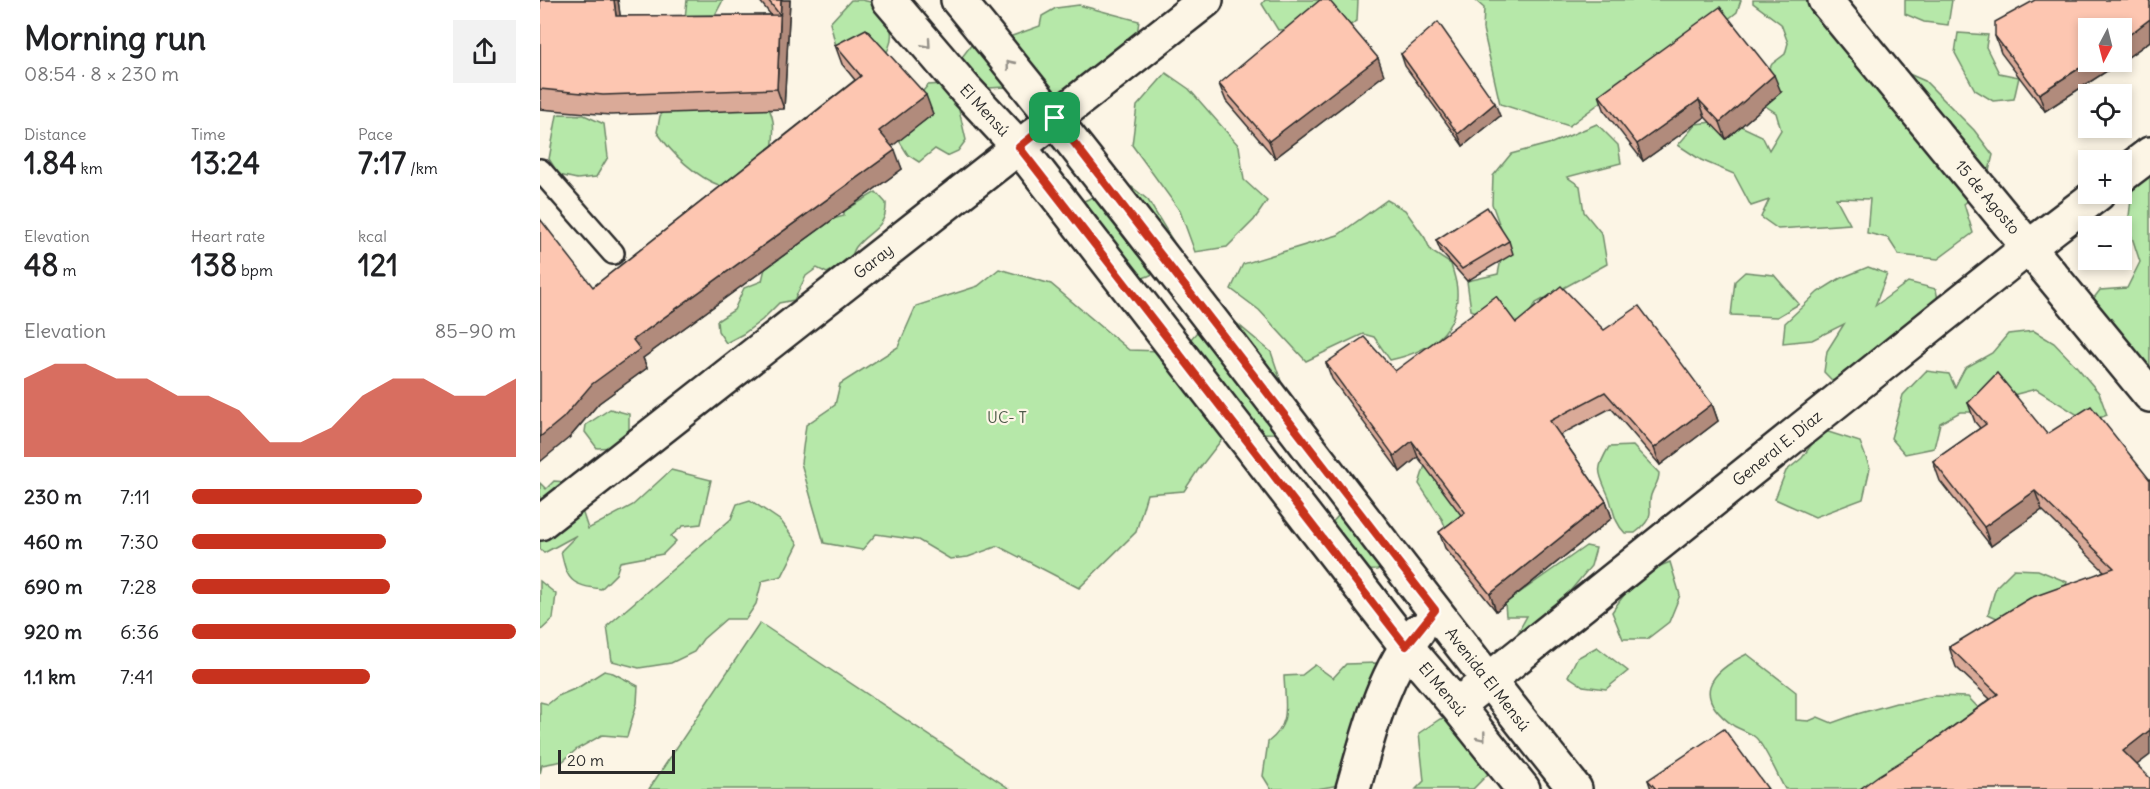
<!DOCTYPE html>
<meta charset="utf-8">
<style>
body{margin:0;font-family:Delius,sans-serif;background:#f2f2f2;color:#202124;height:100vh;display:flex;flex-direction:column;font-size:22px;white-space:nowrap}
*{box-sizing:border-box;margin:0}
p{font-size:20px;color:#757577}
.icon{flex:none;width:33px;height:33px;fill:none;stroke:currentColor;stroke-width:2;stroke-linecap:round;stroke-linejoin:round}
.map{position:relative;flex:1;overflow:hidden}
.panel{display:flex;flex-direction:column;background:#fff;width:540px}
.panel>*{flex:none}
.needle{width:39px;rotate:187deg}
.fabs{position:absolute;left:1538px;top:18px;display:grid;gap:12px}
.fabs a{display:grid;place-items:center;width:54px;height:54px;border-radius:0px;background:#fff;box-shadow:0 3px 9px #0003;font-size:30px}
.scale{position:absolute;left:18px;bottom:15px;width:117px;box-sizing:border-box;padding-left:6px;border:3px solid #2b2b2b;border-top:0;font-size:16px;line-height:21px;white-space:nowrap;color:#2b2b2b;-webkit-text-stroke:4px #fcf5e5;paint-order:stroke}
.pin{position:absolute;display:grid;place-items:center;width:51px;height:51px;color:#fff;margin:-26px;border-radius:12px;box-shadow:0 3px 9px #0006}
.round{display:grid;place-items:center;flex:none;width:63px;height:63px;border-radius:0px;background:#f2f2f2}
.headline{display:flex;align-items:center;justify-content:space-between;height:102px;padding:0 24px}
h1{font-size:33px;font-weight:700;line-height:45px}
.stats{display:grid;grid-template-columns:repeat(3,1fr);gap:9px;height:102px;padding:6px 24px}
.stats div{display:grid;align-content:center}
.stats b{font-size:30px;font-weight:700}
.stats small{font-size:16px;font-weight:400}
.stats p{font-size:16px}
.chart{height:168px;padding:12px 24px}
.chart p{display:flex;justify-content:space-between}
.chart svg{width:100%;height:108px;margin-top:6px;fill:#c8321e;opacity:.7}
ul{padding:0 24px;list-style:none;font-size:20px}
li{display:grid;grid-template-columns:96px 72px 1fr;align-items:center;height:45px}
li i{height:15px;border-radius:8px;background:#c8321e}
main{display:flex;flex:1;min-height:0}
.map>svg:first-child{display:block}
.green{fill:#b6e8a9;stroke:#708a6a;stroke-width:1.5}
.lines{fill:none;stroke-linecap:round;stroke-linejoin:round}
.lane-casing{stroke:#2b2b2b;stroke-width:26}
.street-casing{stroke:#2b2b2b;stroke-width:38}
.lane{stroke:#fcf5e5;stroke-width:21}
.street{stroke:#fcf5e5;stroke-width:33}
.wall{fill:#daaa98;stroke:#2b2b2b;stroke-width:1.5}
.shaded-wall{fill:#b18b7c;stroke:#2b2b2b;stroke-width:1.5}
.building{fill:#fdc6b1;stroke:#2b2b2b;stroke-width:1.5}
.oneway{stroke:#949088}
.route-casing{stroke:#fff;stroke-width:12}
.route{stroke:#c8321e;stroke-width:8}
.labels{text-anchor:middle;stroke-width:4.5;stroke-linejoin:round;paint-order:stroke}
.street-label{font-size:16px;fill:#2b2b2b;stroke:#fcf5e5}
.park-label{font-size:16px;fill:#4e5a4a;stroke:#fcf5e5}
</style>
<main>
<section class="panel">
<div class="headline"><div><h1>Morning run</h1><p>08:54 · 8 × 230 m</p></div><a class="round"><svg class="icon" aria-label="share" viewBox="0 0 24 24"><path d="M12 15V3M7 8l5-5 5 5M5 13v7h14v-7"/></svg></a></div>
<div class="stats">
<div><p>Distance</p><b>1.84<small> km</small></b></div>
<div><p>Time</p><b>13:24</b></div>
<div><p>Pace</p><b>7:17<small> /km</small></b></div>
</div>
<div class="stats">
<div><p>Elevation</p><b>48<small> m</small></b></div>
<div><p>Heart rate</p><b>138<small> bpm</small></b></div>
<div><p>kcal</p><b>121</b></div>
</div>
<div class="chart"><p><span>Elevation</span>85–90 m</p>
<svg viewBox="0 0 160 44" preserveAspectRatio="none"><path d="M0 44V12L10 6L20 6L30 12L40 12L50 19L60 19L70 25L80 38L90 38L100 32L110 19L120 12L130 12L140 19L150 19L160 12V44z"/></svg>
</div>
<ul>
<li><b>230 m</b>7:11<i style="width:71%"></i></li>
<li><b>460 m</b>7:30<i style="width:60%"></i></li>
<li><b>690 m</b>7:28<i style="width:61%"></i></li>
<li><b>920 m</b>6:36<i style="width:100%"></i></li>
<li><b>1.1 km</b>7:41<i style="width:55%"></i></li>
</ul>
</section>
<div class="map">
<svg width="1610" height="789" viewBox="0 0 1610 789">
<rect width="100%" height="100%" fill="#fcf5e5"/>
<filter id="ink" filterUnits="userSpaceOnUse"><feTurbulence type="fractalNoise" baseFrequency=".0167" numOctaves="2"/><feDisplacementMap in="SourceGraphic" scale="12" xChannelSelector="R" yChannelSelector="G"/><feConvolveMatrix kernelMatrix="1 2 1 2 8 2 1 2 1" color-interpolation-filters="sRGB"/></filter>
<g filter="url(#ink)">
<g class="green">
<path d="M147,0H183L174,17L145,18Z"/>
<path d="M311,0H322L339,4C351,24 357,34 345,56L296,46L290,23Z"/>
<path d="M725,0H818L817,21L787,39L754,29L738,30L722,4Z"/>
<path d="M935,0H1201L1197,12L1138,59L1076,91L1029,126L960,104L943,29L944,8Z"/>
<path d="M1213,0H1286L1346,64L1385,81L1434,130L1453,155L1445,187L1424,204L1433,233L1398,259L1359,255L1348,238L1327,233L1330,199L1296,198L1310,224L1238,229L1221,217L1229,200L1211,206L1194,174L1161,160L1138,145L1156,124L1188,120L1222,136L1229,150L1241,130L1236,113L1218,101V90L1232,64L1245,54L1248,43L1241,24L1213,3Z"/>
<path d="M1365,0H1412L1408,25L1384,22L1365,14Z"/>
<path d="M539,5L599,21L596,41L581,45L578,64L536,99L486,96L465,87L433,89L419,61L432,44L461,40L500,26L502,16L516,8Z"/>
<path d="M1418,33L1448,35L1446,47L1459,73L1479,77L1474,99L1453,101L1435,90L1415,53Z"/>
<path d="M626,73L649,89L699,146L704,180L727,201L714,220L687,247L655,252L640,211L592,145L597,106Z"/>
<path d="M404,84L415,93L426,140L418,151L407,156L395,149L379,162L368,155L358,139L383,91L388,85Z"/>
<path d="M142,90L222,96C237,118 234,129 232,154L181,186C156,177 132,154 117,132L120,116Z"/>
<path d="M20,114L44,115L64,124L68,157L56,177L37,179L19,175L9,159L17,115Z"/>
<path d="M1057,124L1078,145L1081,163L1027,177L1040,186L1044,212L1062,234L1067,264L996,303L983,323L952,319L931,310L927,281L958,274L965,240L952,204L953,176L971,154L1012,143Z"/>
<path d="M1610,146V367L1585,344L1550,303L1560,290L1587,288L1600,262L1588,225L1593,182Z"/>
<path d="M592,187L608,200L636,246C622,267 622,274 595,280L553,249L544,201L564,192Z"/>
<path d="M336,192L346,203C347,229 329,230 316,247C313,251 312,257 310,261L287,273L277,268L266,276L254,300L239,303L222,320L203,334L186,343L178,331L177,321L194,310L204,288L222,281L225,268L293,219L304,216V211Z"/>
<path d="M847,200L865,210L885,238L891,251L911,264C913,272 917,282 917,291C919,334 887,352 850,360L834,337L823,334L766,361L719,310L691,289L703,264L798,235Z"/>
<path d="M1328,267L1347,274L1335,306L1368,282L1396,289L1403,327L1318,407L1284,372L1287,351L1304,324L1272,340L1243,343L1245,323L1278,292L1299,279Z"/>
<path d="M459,269L511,284L589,350L656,352L650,340L656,333L689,317L731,352L750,408L734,433L698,434L693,425L658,470L644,491L607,494L596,532L539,588L458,546L428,557L410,559L378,540L336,534L322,550L284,543L261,463L266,425L295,405L300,384L358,347L376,306L438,286Z"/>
<path d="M1205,272L1234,275L1259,304L1237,317L1191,315L1195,281Z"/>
<path d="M1494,331L1514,343L1537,367L1559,393L1567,415L1549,422L1496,389L1473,395L1458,412H1420L1400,423L1394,448L1365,454L1351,438L1363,395L1386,371L1409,374L1415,387L1425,368L1452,353L1468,334Z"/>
<path d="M70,409L89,414V431L78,447L57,448L45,432L46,425Z"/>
<path d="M1282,430L1320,442L1330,468L1323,499L1275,517L1235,499L1246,471L1262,458Z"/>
<path d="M994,433L909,536L902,519L879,484L885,465Z"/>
<path d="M1093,446L1119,473C1119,483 1114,486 1111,495C1109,501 1110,504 1110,510C1111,519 1102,528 1095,533H1085C1074,522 1074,511 1069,497C1059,473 1054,472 1069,447Z"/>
<path d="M131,470L171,480L161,524L143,526L131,536L136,541L123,554L80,562L76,574L61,589C31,585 27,581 21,551L37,535L4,553L0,549V483L6,489L14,481L27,482L39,501L48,529L93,505Z"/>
<path d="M210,500L241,521L258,544L242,576L222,581L216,604L206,619H186L163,639L154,652L131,663L99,668L72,661L67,626L191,519L197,504Z"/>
<path d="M798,516L837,519L842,566L837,570L807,571L788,527Z"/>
<path d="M1046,546L1056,548L1051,566L1021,602L1028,632L1015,649L994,652L976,636L987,616H966L965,603Z"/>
<path d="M1130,562L1140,595L1129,622L1107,639H1083L1072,612C1089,586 1100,573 1130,562Z"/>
<path d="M1474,569L1498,570L1527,582L1522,599L1475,626L1448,614L1456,587Z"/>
<path d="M0,581L16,594L13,619L0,631Z"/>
<path d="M220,623L470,789H109Z"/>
<path d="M1057,647L1088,671L1066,689L1043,686L1028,676L1037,658Z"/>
<path d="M1207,654L1256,692V720L1269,721L1278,717L1292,723L1317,714L1356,703L1370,702L1393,696L1428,697L1449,719L1351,789H1245C1238,777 1224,744 1215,737C1209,732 1201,730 1194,726C1152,696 1168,673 1207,654Z"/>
<path d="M836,663L850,686L828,706L819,707L813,735L805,784L777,789H731L723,776L728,742C752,724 745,704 744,676L762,675L775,665L793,678L806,664Z"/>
<path d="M64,671L73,673L98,686L97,703L87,737L62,735L37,749L23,761L2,765L0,774V702L8,704L18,696L39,687Z"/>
<path d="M910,718L952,770L933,789H876L884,781L879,733L900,719Z"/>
</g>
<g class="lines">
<g class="lane-casing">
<path id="lane" d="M0,170L73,253"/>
</g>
<g class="street-casing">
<g id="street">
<path d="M349,0L425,89L479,147L866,646L917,706L983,789"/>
<path d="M418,0C630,258 826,529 1035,789"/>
<path d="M1285,0L1610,395"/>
<path d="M1581,176L1610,154"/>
<path d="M0,523L666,0"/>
<path d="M930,695L1489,247L1558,194"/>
<path d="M813,789C829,734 842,676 878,631"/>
</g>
</g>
<use href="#lane" class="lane"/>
<use href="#street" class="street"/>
</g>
<g class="wall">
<path d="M0,0H78L80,16L231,15L219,0H250L244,109L70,115L0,109Z"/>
<path d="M1610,2V41L1584,60L1505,111L1461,53L1455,36Z"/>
<path d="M295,45L393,114L351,146L362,169L103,358L107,368L59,403L30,437L53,287L315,80L302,64Z"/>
<path d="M861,54L960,116L923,146L865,66Z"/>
<path d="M844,75L735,158L686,101L679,84Z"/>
<path d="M1241,92L1186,139L1165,117L1103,161L1065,112L1059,95Z"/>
<path d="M896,240L969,241L973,254L927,281L901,252Z"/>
<path d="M976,323L1064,330L1172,404L1178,421L1120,465L1071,408L1020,435L1066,501L1072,518L956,611L905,548L899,532L921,515L878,457L860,472L792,379L786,363L855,371Z"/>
<path d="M1428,403L1507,434L1610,480L1597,765L1385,747L1450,699L1416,667L1409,647L1564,571L1502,510L1451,546L1400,481L1393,461L1440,428L1435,422Z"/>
<path d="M1108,780L1228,789H1111Z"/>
</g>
<g class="shaded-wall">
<path d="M74,0H78L83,36L76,16Z"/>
<path d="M241,0H250L244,109L237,89Z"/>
<path d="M1610,19V41L1584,60L1505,111L1499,94L1549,62H1581V41Z"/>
<path d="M838,58L844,75L735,158L729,141Z"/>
<path d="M1234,75L1241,92L1186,139L1180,122Z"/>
<path d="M386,95L393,114L346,151L339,131Z"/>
<path d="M1159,100L1165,117L1103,161L1097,144Z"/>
<path d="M955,103L960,116L923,146L918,134Z"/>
<path d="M355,150L362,169L103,358L107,368L59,403L30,437L0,462V437L93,340Z"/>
<path d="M1172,404L1178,421L1120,465L1114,448Z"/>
<path d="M872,441L878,457L860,472L854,456Z"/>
<path d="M1495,491L1502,510L1451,546L1444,527Z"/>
<path d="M1066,501L1072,518L956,611L950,594Z"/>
<path d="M1610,730V755L1590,770L1583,751Z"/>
</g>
<g class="building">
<path d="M0,0H74L76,16L240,15L228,0H241L237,89L63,95L0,89Z"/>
<path d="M780,0H789L838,58L729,141L679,84Z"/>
<path d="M1495,0H1609L1610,2V19L1581,41V28H1548V62H1549L1499,94L1455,36V22Z"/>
<path d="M1180,7L1234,75L1180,122L1159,100L1097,144L1059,95Z"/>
<path d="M898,22L955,103L918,134L861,54Z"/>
<path d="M326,29L386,95L339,131L355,150L93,340L100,349L52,384L23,418L0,437V219L53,287L321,76L295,45Z"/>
<path d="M947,207L969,241L922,269L896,240Z"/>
<path d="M1021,286L1064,330L1099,306L1172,404L1114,448L1065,392L1010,421L1066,501L950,594L899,532L925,512L872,441L854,456L786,363L824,337L855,371L956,296L976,323Z"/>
<path d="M1457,373L1507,434L1551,406L1610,480V730L1583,751L1610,778V789H1320L1339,775L1385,747L1458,694L1409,647L1490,598L1574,568L1495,491L1444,527L1393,461L1446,424L1428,403Z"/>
<path d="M1184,729L1228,789H1116L1108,780Z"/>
</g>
<defs><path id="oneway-chevron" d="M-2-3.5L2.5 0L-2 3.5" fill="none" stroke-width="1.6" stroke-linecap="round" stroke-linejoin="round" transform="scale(1.5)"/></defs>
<g class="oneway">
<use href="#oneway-chevron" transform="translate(387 44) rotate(49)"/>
<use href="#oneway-chevron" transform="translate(470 64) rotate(-129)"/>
<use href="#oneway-chevron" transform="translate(942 737) rotate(52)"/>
</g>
</g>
<g class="lines" filter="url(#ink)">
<g class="route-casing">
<path id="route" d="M515,118L895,610L866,646L479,147Z"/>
</g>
<use href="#route" class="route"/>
</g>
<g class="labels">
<g class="street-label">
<text transform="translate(445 110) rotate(47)" y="6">El Mensú</text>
<text transform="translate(1448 197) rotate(50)" y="6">15 de Agosto</text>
<text transform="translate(333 261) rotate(-38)" y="6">Garay</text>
<text transform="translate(1237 448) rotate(-39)" y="6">General E. Díaz</text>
<text transform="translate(948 679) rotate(52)" y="6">Avenida El Mensú</text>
<text transform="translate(903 689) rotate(50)" y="6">El Mensú</text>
</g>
<g class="park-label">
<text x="467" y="423">UC- T</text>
</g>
</g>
</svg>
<div class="fabs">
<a><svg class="needle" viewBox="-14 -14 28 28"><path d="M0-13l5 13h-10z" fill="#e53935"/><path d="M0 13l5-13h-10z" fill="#757577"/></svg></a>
<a><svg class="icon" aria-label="locate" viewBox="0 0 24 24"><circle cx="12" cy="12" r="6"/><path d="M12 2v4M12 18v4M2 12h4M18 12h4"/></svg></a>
<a>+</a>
<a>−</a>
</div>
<div class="scale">20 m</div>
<div class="pin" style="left:515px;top:118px;background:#1e9e55"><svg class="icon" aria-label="arrive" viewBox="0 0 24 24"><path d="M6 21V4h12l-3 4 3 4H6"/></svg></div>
</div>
</main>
